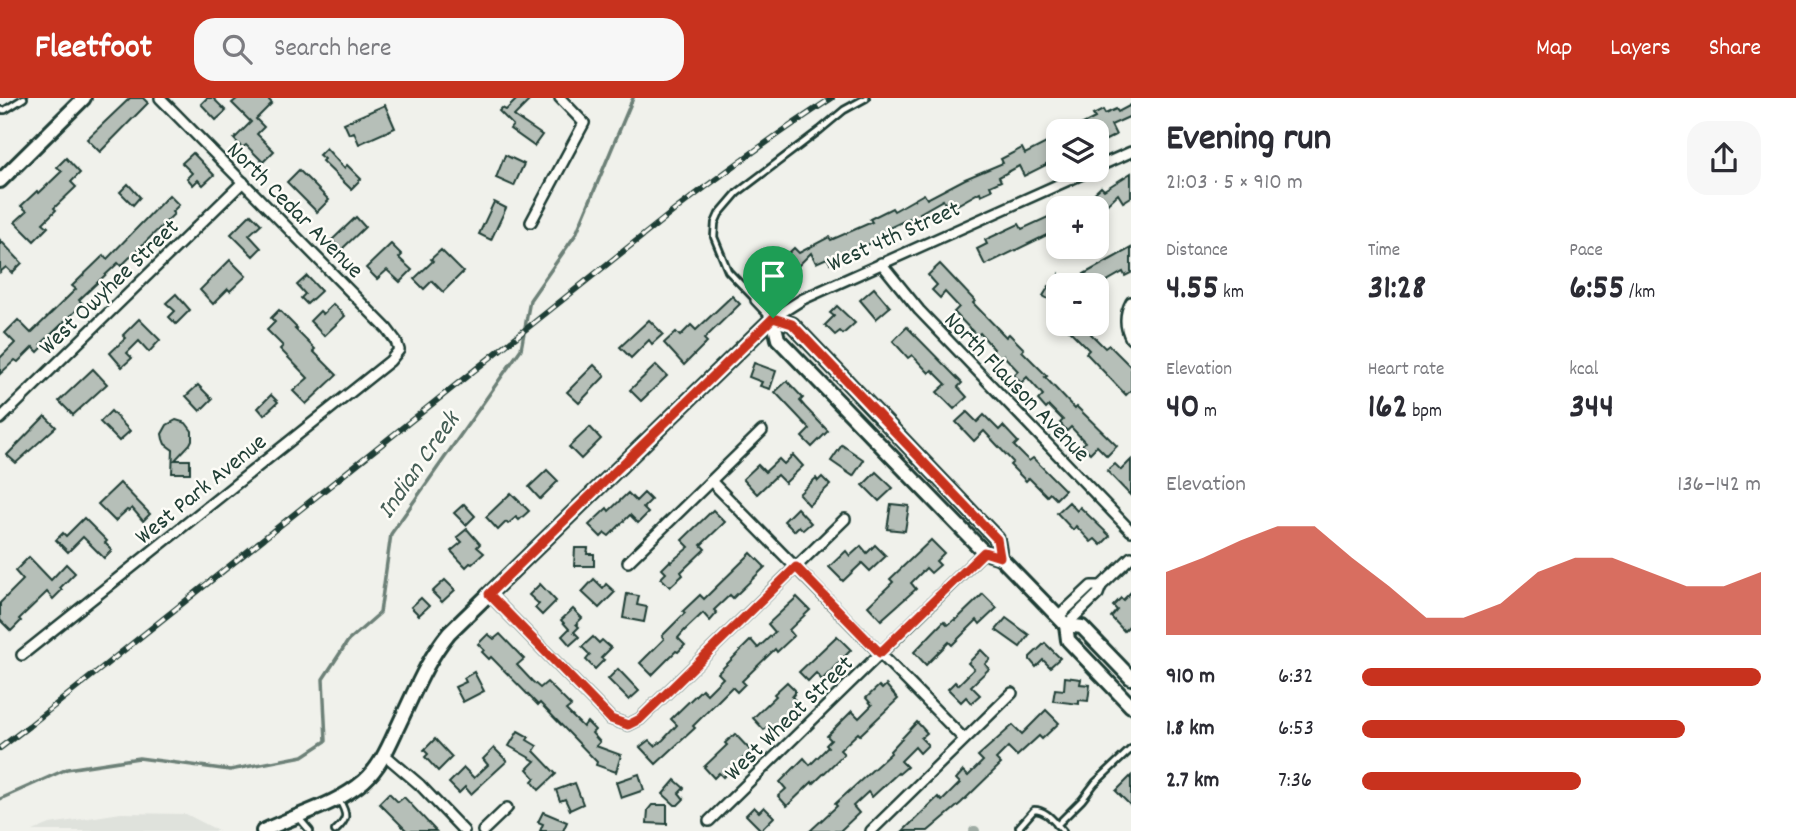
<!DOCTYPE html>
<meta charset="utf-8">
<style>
body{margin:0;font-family:Dekko,sans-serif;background:#f7f7f7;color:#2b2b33;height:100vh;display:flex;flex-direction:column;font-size:26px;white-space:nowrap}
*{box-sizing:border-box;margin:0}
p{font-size:23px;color:#7c7c81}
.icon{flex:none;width:38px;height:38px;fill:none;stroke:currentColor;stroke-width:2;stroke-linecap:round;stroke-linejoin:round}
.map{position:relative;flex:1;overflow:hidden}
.drawer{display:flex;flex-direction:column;background:#fff;width:665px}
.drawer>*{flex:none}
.buttons{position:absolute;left:1046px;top:21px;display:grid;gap:14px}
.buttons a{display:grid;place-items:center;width:63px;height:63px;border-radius:14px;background:#fff;box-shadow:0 4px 10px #0003;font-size:35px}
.pin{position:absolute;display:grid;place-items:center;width:60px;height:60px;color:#fff;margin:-72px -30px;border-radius:50% 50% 50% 0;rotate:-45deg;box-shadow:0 0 7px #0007}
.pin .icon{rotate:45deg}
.round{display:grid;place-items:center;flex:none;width:74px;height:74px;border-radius:21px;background:#f7f7f7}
.overview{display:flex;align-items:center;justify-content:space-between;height:119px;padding:0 35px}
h1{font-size:38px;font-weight:800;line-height:52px}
.figures{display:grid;grid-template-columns:repeat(3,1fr);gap:10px;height:119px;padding:7px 35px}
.figures div{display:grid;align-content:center}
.figures b{font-size:35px;font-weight:800}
.figures small{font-size:19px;font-weight:400}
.figures p{font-size:19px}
.chart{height:196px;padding:14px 35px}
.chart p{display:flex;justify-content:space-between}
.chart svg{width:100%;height:126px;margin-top:7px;fill:#c8321e;opacity:.7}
ul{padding:0 35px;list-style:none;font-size:23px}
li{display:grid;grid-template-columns:112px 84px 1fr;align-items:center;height:52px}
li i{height:18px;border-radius:9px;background:#c8321e}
header{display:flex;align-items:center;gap:42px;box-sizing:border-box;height:98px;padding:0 35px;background:#c8321e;color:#fff}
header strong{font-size:33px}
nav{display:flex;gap:38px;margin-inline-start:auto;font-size:24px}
.search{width:490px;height:63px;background:#f7f7f7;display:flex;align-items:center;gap:18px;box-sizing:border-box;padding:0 24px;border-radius:21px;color:#7c7c81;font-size:26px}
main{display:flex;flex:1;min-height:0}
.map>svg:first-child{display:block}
.built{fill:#dfe2dc}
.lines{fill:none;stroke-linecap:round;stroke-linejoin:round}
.stream{stroke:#6c8077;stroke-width:3.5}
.canal{stroke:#9faca4;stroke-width:10}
.building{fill:#b6bfb8;stroke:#1f3d34;stroke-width:2}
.lane-casing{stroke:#1f3d34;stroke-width:10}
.street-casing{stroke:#1f3d34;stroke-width:14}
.secondary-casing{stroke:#1f3d34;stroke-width:18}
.lane{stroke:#fdfcf7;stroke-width:4.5}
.street{stroke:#fdfcf7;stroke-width:9}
.secondary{stroke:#fdfcf7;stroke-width:12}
.rail-casing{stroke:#1f3d34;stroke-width:6}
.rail{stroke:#fdfcf7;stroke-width:3.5;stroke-dasharray:10;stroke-linecap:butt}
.route-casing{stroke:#fff;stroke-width:14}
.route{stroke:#c8321e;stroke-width:9}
.labels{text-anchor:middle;stroke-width:5;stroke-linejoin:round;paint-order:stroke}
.street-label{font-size:24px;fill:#1f3d34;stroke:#fdfcf7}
.water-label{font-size:26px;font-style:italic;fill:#455e56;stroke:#fdfcf7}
</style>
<header>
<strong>Fleetfoot</strong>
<div class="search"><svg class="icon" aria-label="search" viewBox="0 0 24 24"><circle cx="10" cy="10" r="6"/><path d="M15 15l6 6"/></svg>Search here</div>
<nav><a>Map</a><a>Layers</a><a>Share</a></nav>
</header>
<main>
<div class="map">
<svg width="1131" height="733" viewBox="0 0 1131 733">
<rect width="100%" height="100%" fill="#f0f1eb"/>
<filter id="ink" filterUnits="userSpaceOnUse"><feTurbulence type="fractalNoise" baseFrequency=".0143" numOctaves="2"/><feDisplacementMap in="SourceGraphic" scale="14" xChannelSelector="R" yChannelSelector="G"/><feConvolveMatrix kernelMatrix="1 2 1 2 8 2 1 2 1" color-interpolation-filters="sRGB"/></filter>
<g filter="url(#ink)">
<path class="built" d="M121,715L186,716L219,733H33L50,726Z"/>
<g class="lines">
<path class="stream" d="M0,701L67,671L139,660L230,672L303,658L326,643L323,581L348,543L380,515L391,436L521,251L530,202L576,136L633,0"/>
<path class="canal" d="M974,733H975"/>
</g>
<g class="building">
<path d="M130,0H143L148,5L100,54L87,41Z"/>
<path d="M207,0H213L226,13L216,22L201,6Z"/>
<path d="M238,0H267L272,5L256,21L264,29L257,36L274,53L263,64L246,47L242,50L234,41L251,24L232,5Z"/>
<path d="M518,0H532L514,18L542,37L534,48L510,31L513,27L499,13L502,10L506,12Z"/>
<path d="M385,7L395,30L359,46L354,34L349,36L344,25Z"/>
<path d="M1131,7V18L1111,27L1116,37L1106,42L1097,45V33H1069L1095,20L1093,17L1103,12L1105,16L1116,11L1118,14Z"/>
<path d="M1054,41L1059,50V61L1047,67L1046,65V67L1024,78L1019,68L999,79L1001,83L990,88L992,92L981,97L980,94L948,112L943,102L920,115L924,121L914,127L910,120L887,131L890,137L839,159L830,165L827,160L816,165L811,155L793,173L796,176L787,185L773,170L794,150L799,155L829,139L831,142L872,124L870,121L892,110L894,113L924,96L927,101L965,81L1003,65L1001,61L1022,50L1025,56Z"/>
<path d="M326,50L344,70L347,67L361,81L351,91L322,63L324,61L319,57Z"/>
<path d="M193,55L214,77L203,87L198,82L193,87L187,80L192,75L182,65Z"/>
<path d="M505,57L524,66L514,88L496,80Z"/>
<path d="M66,60L80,75L71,84L76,89L54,110L56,112L43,125L48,129L34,143L15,124L27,113L21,108L37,93L39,95L62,73L57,69Z"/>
<path d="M299,72L329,102L317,114L287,84Z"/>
<path d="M1131,75V99L1123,104L1118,96L1097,116V110H1089L1084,105L1101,89L1104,92Z"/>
<path d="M128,86L140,99L133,107L120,94Z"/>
<path d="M169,97L179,107L172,114L174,116L121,168L118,165L79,202L83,206L41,246L44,248L38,254L33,249L18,264L15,262L0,276V260L15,245L5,235L18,222L31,235L76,191L72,188L104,157L107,161Z"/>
<path d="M494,104L506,110L491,142L479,136Z"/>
<path d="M1059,114V131L985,167L977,151L987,146L985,142L1019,126L1022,131Z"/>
<path d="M251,116L261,126L249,137L261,150L253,158L231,136Z"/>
<path d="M356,119L365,129L341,152L332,142Z"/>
<path d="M0,142L22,165L12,175L6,169L0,174Z"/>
<path d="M391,146L402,157L399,160L412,172L400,184L387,172L377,181L366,170Z"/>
<path d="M1131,150V175L1125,178L1123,174L1100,187H1090L1084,176Z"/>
<path d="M441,152L463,174L443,194L432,183L424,191L414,181L433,163L431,161Z"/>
<path d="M230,162L246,178L230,193L228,191L213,206L200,192Z"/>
<path d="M940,166L975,203L973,205L1006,239L1009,236L1024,251L1022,253L1047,278L1045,279L1075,311L1077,309L1117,348L1107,358L1097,348L1090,355L1082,347L1085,344L1071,329L1067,333L1060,325L1063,322L1049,308L1046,311L1038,302L1043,297L1027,279L1021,285L1014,277L1018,273L1003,257L999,261L991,254L994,251L980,235L977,238L954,214L959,209L945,194L940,200L932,192L937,187L928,177Z"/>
<path d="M1059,177V207L1043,198L1049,188L1051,190Z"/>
<path d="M307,178L321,193L307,206L301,200L305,196L297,187Z"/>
<path d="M874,190L890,209L876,221L860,202Z"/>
<path d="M176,196L190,212L176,226L169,219L175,213L166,205Z"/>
<path d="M732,198L740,206L704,241L707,244L684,267L664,245L676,234L680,238L691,227L696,232Z"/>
<path d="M333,206L345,218L324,238L310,223L320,213L323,216Z"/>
<path d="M837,208L855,225L843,236L840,233L835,237L825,227L834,218L830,215Z"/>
<path d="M279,212L297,230L295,231L315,251L313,253L337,277L306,306L293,293L308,280L280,251L283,248L267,232L275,224L271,220Z"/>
<path d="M139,221L160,242L149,254L139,243L127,255L132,260L122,269L110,255L126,240L123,237Z"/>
<path d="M649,222L663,236L652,246L649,242L631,260L620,249Z"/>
<path d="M1063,226H1090L1096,232L1091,236L1105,250L1109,247L1131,269V292L1126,297L1086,255L1089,252Z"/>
<path d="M907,229L962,285L958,289L967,299L954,311L937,294L946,286L932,272L929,275L912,257L908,260L893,243Z"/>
<path d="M754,265L776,273L770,291L760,288L762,284L749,279Z"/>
<path d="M594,267L605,278L579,305L567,294Z"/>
<path d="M656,267L667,278L641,303L630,292Z"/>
<path d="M93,271L107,286L73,317L59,303Z"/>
<path d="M787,283L803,300L800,303L805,309L828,333L812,349L802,339L810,331L775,294Z"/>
<path d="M198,287L212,301L200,313L186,298Z"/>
<path d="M271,297L278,304L264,317L258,310Z"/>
<path d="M111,313L130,333L119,343L100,324Z"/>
<path d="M967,314L977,324L984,317L999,332L1003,328L1018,344L1014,348L1029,363L1033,360L1065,392L1056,401L1050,395L1047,398L1029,380L1026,383L1010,367L1013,364L984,333L974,343L956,324Z"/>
<path d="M45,318L56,329L16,365L7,357Z"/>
<path d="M176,322L186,325L192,333V342L190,346L175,362H190V375H172L173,352L165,346L163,341L162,336L167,327Z"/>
<path d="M590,329L601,341L581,361L569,349Z"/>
<path d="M842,347L864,362L853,378L831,363Z"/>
<path d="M793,357L803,368L785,385L777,377L757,396L743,381L758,367L765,374L779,361L784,366Z"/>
<path d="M1131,362V398L1107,373L1115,366L1121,372Z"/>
<path d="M547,372L558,383L540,401L529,389Z"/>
<path d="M876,374L893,390L879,403L863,387Z"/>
<path d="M822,379L830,387L809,407L799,396L816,380L818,383Z"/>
<path d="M120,385L150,416L143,423L132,410L129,413L127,412L115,423L98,406Z"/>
<path d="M511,395L529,413L519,422L516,419L508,426L506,424L498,432L486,419Z"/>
<path d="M628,395L636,403L644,395L651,402L643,410L648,415L638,425L630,417L609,438L605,435L601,439L589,427L607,410L609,413Z"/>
<path d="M1069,404L1077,413L1080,409L1110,438L1101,447L1095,441L1091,444L1076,428L1073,432L1057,415Z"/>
<path d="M464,406L475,418L466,427L454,415Z"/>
<path d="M891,406L909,408L905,433L887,431Z"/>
<path d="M797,410L811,425L803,432L799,428L794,433L784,423Z"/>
<path d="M713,412L725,424L701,447L705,451L681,474L683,477L670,489L661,480L666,475L662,471L670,463L671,464L689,449L682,442Z"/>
<path d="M84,420L107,443L105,445L112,452L104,460L83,439L68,454L56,442L63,435L66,438Z"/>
<path d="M467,431L480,446L477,449L484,455L472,466L470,465L466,469L451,453L462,444L457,439Z"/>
<path d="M931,442L944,455L936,463L940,467L931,475L926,470L911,485L916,491L881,522L868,508L893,484L890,481Z"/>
<path d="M875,447L886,458L870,473L862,465L843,483L829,469L846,453L850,458L861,448L867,455Z"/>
<path d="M575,450H588L587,456H594V468H574Z"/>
<path d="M751,455L765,469L733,500L730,497L714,512L717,515L710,523L703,515L684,533L678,540L685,547L678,554L676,553L652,577L640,565L664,541L662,538L685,515L683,513L700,497L704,501Z"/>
<path d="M29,459L51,482L66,466L75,475L60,490L62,492L53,501L47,494L19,521L21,523L11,533L0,522V505L23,482L15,473Z"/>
<path d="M594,481L603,490L606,486L615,494L599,510L582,494Z"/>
<path d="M445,482L455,492L442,504L432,494Z"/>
<path d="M540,486L556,503L542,517L535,510L539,506L529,497Z"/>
<path d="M1131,494V526L1124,533L1111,519L1117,512L1113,508L1121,500L1123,502Z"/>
<path d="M627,496L639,498L637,507L647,509L644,524L623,520Z"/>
<path d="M983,496L997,510L980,526L977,522L952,547L949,544L926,567L914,554L944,523L948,527L955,521L956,522Z"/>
<path d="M797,499L810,512L789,532L794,538L777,554L775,551L742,583L745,586L737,594L732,589L693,628L695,630L656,666L640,649L649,642L655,648L663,642L677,627L671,621L702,591L707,596L723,580L718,575L751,542L758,550L775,534L768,526Z"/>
<path d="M421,500L429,508L419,517L411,509Z"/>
<path d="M573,511L582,520L576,526L579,529L574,534L579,539L570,547L562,538L569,531L561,522Z"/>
<path d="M1006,520L1029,537L1020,549L996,532Z"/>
<path d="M488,536L494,541L500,536L524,561L517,567L532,583L540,590L547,584L571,608L566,612L583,629L587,624L595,632L592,635L600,644L596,648L621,657L616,674L596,667L597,664L540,605L538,607L491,559L489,561L482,554L484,552L478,546Z"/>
<path d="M837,538L851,552L822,582L816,575L808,583L799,574Z"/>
<path d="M593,539L599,545L602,542L611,550L601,560L604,562L595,571L586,562L590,557L582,549Z"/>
<path d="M1045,545L1060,560L1050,569L1043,562L1036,569L1030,562V559Z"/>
<path d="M981,552L990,561L985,566L989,571L971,588L980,597L971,605L966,599L961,604L948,591L955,584L958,587L974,571L968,565Z"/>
<path d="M618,571L639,593L629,602L608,581Z"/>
<path d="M474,574L484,593L463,604L455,589L466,584L464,580Z"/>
<path d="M1065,579L1081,581L1080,586L1090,587L1088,603L1079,602V606L1053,603L1055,591L1064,592Z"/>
<path d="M787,584L795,592V595L792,599L799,606L773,631L769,628L764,632L753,620L776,598L774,596Z"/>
<path d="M886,587L898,601L860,637L858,635L840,652L844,656L813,686L812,684L787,708L778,698L786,691L780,684L804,660L810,667L828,649L826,647L831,642L827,638L852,613L859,620L872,607L866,600L879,588L882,591Z"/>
<path d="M1046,612L1059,625L1042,641L1039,638L1017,658L1008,649L996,661L1001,666L961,705L928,733H903L938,699L942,703L960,685L956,681L963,673L968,678L983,663L978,658L1013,627L1022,636Z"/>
<path d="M917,624L927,635L921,640L928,647L920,655L915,649L901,663L907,669L899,676L898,675L872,699L868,694L853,708L859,715L840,733H810L837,708L835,706L891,655L890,653Z"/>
<path d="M518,633L529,639L527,642L537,648L534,653L556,676L539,692L532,683L535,680L527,671L535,663L509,648Z"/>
<path d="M735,636L751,653L723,679L719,675L714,680L704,669L727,647L725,645Z"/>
<path d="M435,641L452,659L438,673L425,659L428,656L424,652Z"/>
<path d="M494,650L507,663L471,696L465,689L459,695L449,685L464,670L474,680L488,667L483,661Z"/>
<path d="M639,676L644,692L621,700L616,684Z"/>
<path d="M1131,678V708L1116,693Z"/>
<path d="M675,682L684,690L679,695L684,701L678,707H675L663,696Z"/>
<path d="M575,685L583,706L570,712L565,701L560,703L556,692Z"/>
<path d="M389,695L398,704L404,699L436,733H407L379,705Z"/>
<path d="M652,707H667V726L647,725L648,712Z"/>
<path d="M754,709L759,714L764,709L774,719L761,732L746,717Z"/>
<path d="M543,714L567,724L563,733H540L543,726L538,724Z"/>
</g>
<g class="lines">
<g class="lane-casing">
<g id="lane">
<path d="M0,12H5L24,0"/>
<path d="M756,202L728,173L714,139L715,125L719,116L737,95L820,32L844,12L866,0"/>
<path d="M298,719L310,733"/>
<path d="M1057,727L1082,702L1095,685L1131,651"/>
<path d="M335,733C348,721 348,717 339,702"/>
<path d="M1021,733L1019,729L1034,712C1047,712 1054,724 1063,733"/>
</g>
</g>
<g class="street-casing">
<g id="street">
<path d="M1097,69L1131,54"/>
<path d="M531,124L584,25L560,0"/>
<path d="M881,165L919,212L1131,433"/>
<path d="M756,202L773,220L803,201L1091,72"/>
<path d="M1131,204C1124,217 1124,228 1131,241"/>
<path d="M0,321L243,84"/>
<path d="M711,383L964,641"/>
<path d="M628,464L762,333"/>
<path d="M1101,488L1131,459"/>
<path d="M489,496L611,621L628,627L640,621L845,421"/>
<path d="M1058,519L1091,488H1101L1098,496L1066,527"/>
<path d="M22,557L390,263L399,252L396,243L387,231L160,0"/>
<path d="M385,657L420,687L464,733"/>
<path d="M709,723L984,454"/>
<path d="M483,733L507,710"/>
<path d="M871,733L1012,595"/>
</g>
</g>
<g class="secondary-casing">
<g id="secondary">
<path d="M0,83L84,0"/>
<path d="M773,220L792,226L997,441L1000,459L984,454L778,241Z"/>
<path d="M1000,459L1066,527L1068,542L1131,608"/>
<path d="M1066,527L1082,529L1131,580"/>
<path d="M263,733C297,716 335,708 364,683C382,667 390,645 400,624C415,593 427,562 449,535L773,220"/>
</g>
</g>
<use href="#lane" class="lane"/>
<use href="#street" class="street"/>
<use href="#secondary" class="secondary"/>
<g class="rail-casing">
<path id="rail" d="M0,650L29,628L675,112C726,73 778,35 832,0"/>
</g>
<use href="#rail" class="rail"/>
</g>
</g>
<g class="lines" filter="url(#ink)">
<g class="route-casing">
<path id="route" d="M773,220L792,226L997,441L1000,459L984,454L880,555L796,469L640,621L628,627L611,621L489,496Z"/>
</g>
<use href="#route" class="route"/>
</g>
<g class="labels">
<g class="street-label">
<text transform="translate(296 111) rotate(45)" y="8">North Cedar Avenue</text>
<text transform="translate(893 137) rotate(-24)" y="8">West 4th Street</text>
<text transform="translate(108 188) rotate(-44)" y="8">West Owyhee Street</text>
<text transform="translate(1018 288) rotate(46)" y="8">North Flauson Avenue</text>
<text transform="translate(200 390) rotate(-39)" y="8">West Park Avenue</text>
<text transform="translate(788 619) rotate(-44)" y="8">West Wheat Street</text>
</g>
<g class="water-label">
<text transform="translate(417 366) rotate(-55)" y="9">Indian Creek</text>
</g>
</g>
</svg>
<div class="buttons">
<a><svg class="icon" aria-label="layers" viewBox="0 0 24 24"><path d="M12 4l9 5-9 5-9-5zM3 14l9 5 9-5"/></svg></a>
<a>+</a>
<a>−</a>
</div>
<div class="pin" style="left:773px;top:220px;background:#1e9e55"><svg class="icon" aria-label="arrive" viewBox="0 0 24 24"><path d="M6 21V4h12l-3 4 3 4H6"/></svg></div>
</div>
<section class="drawer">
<div class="overview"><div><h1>Evening run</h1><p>21:03 · 5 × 910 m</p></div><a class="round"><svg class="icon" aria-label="share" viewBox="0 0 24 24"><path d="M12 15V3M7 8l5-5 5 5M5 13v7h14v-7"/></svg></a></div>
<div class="figures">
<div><p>Distance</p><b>4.55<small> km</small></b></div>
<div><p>Time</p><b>31:28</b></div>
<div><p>Pace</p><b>6:55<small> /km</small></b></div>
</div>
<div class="figures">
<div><p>Elevation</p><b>40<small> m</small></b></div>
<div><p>Heart rate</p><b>162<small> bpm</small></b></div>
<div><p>kcal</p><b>344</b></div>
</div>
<div class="chart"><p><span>Elevation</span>136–142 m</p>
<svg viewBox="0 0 160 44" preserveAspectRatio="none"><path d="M0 44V22L10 17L20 11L30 6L40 6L50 17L60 27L70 38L80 38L90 33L100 22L110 17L120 17L130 22L140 27L150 27L160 22V44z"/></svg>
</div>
<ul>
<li><b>910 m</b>6:32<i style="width:100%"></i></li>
<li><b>1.8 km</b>6:53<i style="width:81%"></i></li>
<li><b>2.7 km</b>7:36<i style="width:55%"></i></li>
</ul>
</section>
</main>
